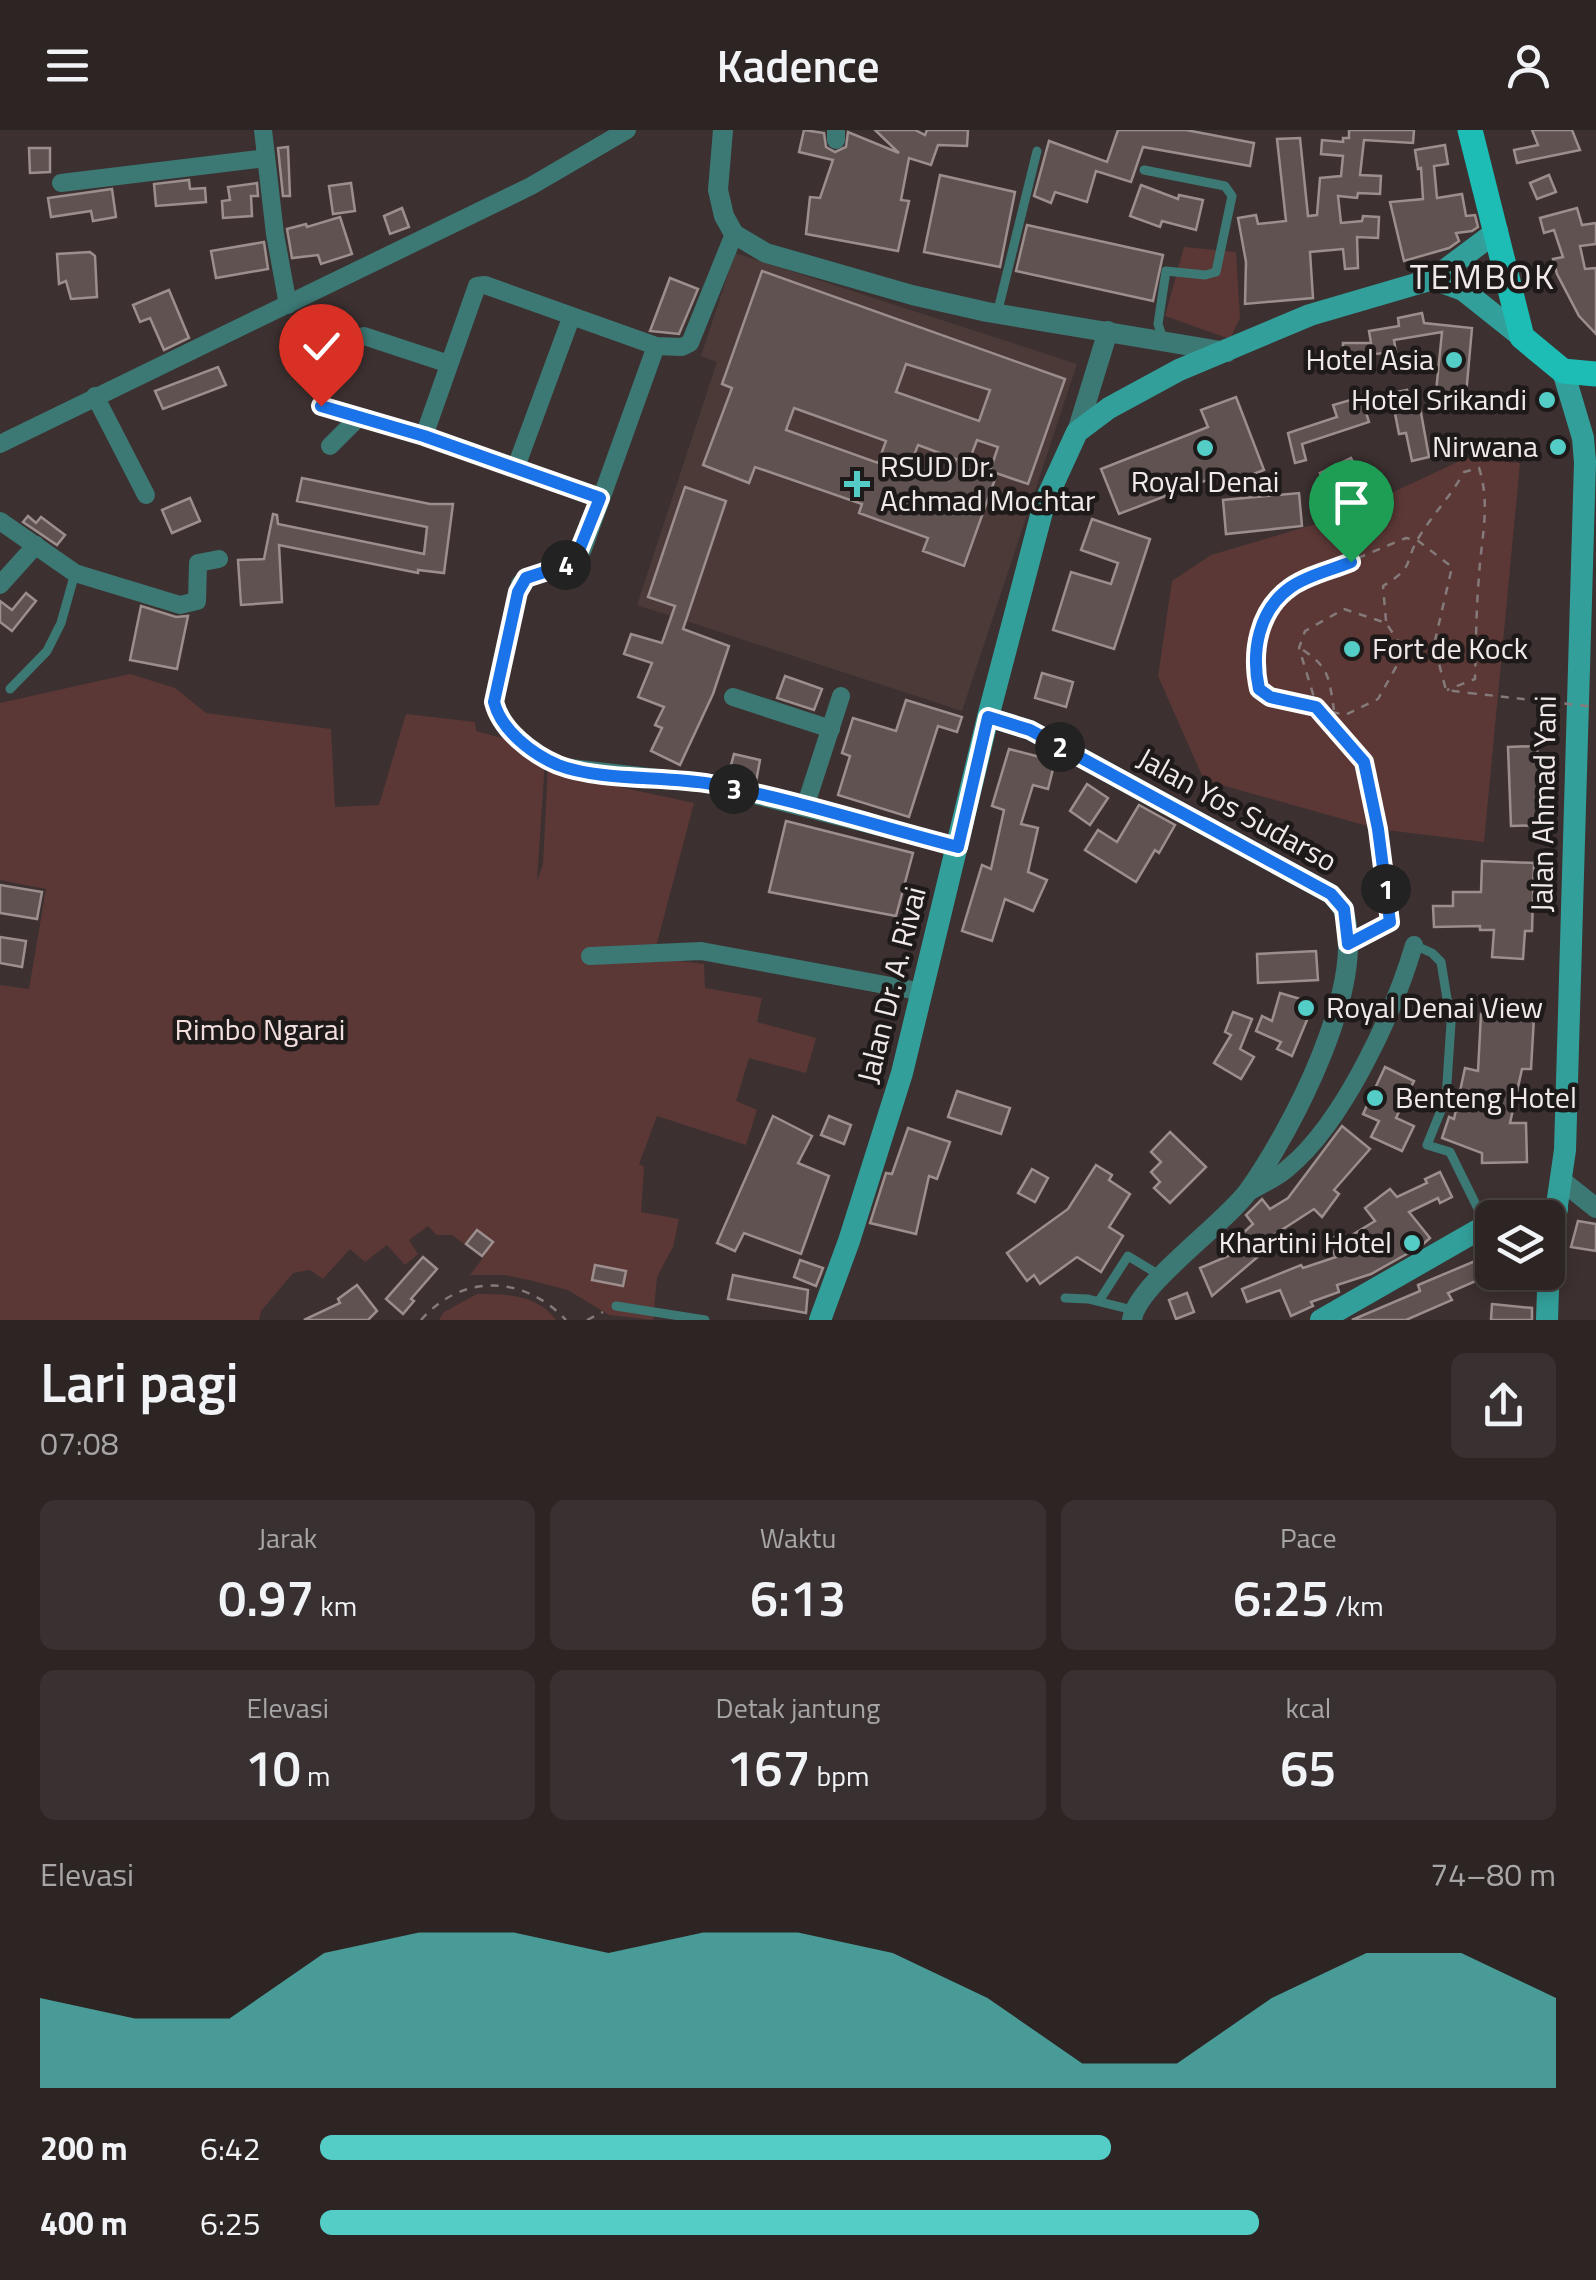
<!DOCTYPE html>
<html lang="id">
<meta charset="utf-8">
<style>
body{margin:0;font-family:"Titillium Web",sans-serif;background:#393131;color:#f1f3f6;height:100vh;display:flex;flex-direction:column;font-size:38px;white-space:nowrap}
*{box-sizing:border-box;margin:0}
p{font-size:32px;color:#a7a5a6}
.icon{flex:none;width:55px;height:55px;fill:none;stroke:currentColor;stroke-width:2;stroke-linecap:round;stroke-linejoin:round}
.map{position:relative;height:1190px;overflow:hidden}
.details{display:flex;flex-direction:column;background:#2d2524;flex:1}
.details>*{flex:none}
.tools{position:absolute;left:1475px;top:1070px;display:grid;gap:20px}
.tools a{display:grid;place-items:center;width:90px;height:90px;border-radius:15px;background:#2d2524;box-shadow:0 5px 15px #0003,0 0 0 2px #484241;font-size:50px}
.pin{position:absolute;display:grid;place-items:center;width:85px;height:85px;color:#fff;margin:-102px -42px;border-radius:50% 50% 50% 0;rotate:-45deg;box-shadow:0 0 10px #0007}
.pin .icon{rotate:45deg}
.km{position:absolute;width:50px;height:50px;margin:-25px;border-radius:50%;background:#222;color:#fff;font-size:28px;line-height:50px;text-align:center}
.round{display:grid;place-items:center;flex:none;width:105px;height:105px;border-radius:15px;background:#393131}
.summary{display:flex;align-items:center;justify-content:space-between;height:170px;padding:0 40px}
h1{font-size:55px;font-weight:600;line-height:75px}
.metrics{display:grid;grid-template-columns:repeat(3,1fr);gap:15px;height:170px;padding:10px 40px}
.metrics div{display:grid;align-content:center;border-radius:15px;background:#393131;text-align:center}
.metrics b{font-size:50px;font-weight:600}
.metrics small{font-size:28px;font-weight:400}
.metrics p{font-size:28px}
.chart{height:280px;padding:20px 40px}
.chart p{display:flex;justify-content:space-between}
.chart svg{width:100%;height:180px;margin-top:10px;fill:#54cdc7;opacity:.7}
ul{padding:0 40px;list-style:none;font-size:32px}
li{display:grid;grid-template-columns:160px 120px 1fr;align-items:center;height:75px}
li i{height:25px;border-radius:12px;background:#54cdc7}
header{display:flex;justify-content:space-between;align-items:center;height:130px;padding:0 40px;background:#2d2524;font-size:45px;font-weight:600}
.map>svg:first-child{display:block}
.built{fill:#4b3a38}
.green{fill:#5b3836}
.building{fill:#5f5251;stroke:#9c8e8d;stroke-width:2.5;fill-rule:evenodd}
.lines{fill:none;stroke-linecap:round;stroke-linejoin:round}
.path{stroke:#847a79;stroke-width:2.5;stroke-dasharray:8 8;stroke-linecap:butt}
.service{stroke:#3c7975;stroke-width:9}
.minor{stroke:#3c7975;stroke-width:18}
.tertiary{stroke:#3c7975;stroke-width:20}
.secondary{stroke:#339f9a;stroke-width:22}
.primary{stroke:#1dbdb6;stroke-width:25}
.path-bridge{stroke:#847a79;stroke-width:2.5;stroke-dasharray:8 8;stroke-linecap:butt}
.route-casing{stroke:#fff;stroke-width:20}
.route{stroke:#1a73e8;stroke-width:12}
.poi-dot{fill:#54cdc7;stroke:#1f1a1a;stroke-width:4}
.labels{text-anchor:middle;stroke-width:9;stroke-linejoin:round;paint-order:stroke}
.poi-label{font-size:30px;fill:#f2eae9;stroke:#1f1a1a;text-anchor:end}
.street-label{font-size:30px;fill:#f2eae9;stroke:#1f1a1a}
.park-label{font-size:30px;fill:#f2dedc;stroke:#1f1a1a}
.quarter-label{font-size:35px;letter-spacing:2.5px;fill:#f2eae9;stroke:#1f1a1a}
</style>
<header><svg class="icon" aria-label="menu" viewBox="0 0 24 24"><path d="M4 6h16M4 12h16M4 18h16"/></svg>Kadence<svg class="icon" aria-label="person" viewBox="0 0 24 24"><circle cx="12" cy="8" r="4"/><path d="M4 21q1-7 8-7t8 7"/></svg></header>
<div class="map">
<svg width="1596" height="1190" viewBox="0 0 1596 1190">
<rect width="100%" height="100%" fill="#3c3130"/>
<path class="built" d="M735,123L1077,234L962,581L637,475L717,232L701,226Z"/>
<g class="green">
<path d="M1184,117L1236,122L1240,188L1230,209L1165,186Z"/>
<path d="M1466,328L1520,333L1484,712L1378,699L1204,650L1158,546L1172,451L1211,425L1340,387Z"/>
<path d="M130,544L175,558L206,583L331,599L335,677L379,675L406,584L475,592L476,601L506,609L545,630L537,751L543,734L548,634L578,648L694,673L653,828L704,834L705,858L762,868L757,892L816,908L806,943L749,928L736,971L757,980L746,1015L657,986L639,1034L644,1037L641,1082L679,1089L673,1117L657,1147L653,1190L609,1185L568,1160L529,1150L505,1145H470L483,1128L452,1105H437L428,1096L409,1110L418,1124L405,1135L387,1115L365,1132L350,1119L323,1149L310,1140L293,1143L261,1181L259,1190H0V855L29,859L46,759L0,750V573Z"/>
<path d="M477,1164C506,1164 537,1164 556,1190H439L444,1182Z"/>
</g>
<g class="building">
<path d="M804,0L824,3L826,17L835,22L846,17L848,2L899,23L875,0H915L925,5L927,0H968L967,16L938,15L931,35L909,28L901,70L909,71L898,121L806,104L810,67L820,68L833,30L799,22Z"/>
<path d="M1118,0H1186L1254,13L1250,36L1143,17L1131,52L1096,41L1087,72L1055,62L1051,73L1034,66L1049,11L1107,32Z"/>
<path d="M1349,0H1414L1413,13L1364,10L1360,45L1381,46L1380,64L1358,63L1357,68L1338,66L1341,93L1362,91L1363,86L1379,87L1378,108L1357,107L1358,138L1345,139L1343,119L1310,122L1313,168L1245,174L1246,132L1238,88L1256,85L1258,94L1286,91L1277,9L1300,8L1308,86L1317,85L1320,48L1341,46L1343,26L1321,24L1322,10L1343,12V8H1349Z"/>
<path d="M1532,0H1572L1580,20L1517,33L1514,20L1538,15Z"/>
<path d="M1445,15L1448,34L1434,36L1437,68L1462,64L1466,86L1475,85L1478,97L1472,101L1456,103L1459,111L1449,118L1404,131L1390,72L1423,69L1421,38L1418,39L1415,20Z"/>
<path d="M288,17L290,66H283L278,18Z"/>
<path d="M29,18H50V42L30,43Z"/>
<path d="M940,45L1015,62L1000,137L924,122Z"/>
<path d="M1549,45L1556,62L1537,69L1530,53Z"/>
<path d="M189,50L190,59L205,58L206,72L156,76L154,54Z"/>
<path d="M257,53L258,66H251L252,86L223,88L222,71L230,70L228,57Z"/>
<path d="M351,53L355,81L333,84L329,56Z"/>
<path d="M1141,55L1178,69L1179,65L1203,70L1196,100L1162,91L1160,97L1130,86Z"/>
<path d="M112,59L116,87L93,91L91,81L51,87L48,68Z"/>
<path d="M402,78L409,97L390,104L384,86Z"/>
<path d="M1577,78L1582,95L1596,93V114L1580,116L1585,139L1596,138V204L1579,186L1557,144L1553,129L1563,127L1554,100L1544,103L1540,88Z"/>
<path d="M340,87L352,124L321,134L318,125L292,128L287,99L306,94L307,97Z"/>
<path d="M1027,95L1163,125L1153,171L1016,141Z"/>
<path d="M264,112L268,139L216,148L211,121Z"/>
<path d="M90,122L95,126L97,167L71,169L66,151L59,154L57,124Z"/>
<path d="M762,141L1065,249L1028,354L990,341L998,317L977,310L966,339L995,349L964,436L923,421L928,408L859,383L862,374L755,337L749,353L703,335L732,258L722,254ZM906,234L990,260L979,291L896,262ZM794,278L886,311L878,333L786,300ZM918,315L956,329L948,350L910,336Z"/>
<path d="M670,148L698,159L679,204L650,201Z"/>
<path d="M169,160L189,208L164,220L150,188L140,192L133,175Z"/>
<path d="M1422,183L1424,193L1472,198L1466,265L1436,262L1442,202L1394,210L1396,222L1343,227V213H1371L1369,201L1399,196L1398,188Z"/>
<path d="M218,237L226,255L163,279L155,261Z"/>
<path d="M1407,260L1411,278L1420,277L1429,327L1412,331L1406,303L1399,304L1391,263Z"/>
<path d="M1236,267L1264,340L1221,356L1220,345L1119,384L1101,339L1208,297L1201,280Z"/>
<path d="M1361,267L1369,292L1302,314L1306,330L1295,333L1288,303L1337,287L1333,275Z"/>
<path d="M1351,328L1359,343L1327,358L1320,343Z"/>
<path d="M302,348L430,374H453L444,443L418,440V443L279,415L282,472L241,475L238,430L264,429L273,384L277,385L278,394L424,424L427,397L297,371Z"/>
<path d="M685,357L726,371L683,499L729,516L713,564L680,635L651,621L662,598L655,595L664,577L638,567L652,533L624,524L631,504L662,513L675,476L648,467Z"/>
<path d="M1299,363L1302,396L1226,404L1223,370Z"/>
<path d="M190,368L200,391L172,403L162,380Z"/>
<path d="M28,386L36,393L41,387L65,405L57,415L23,392Z"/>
<path d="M1092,389L1150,409L1114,519L1053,500L1071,442L1111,454L1118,433L1081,420Z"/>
<path d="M26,463L36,471L12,501L0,492V471L12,480Z"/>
<path d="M141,476L176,487L188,486L177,539L130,530Z"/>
<path d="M1042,543L1073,552L1066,577L1035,568Z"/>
<path d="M785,546L822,559L814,580L777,568Z"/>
<path d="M906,570L962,587L957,602L938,596L909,687L838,665L850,626L842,623L853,588L896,601Z"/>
<path d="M1536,616L1541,635L1540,661L1545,660L1546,695L1511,696L1508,617Z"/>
<path d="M1009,619L1055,631L1048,659L1033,655L1021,694L1038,698L1028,742L1047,750L1033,781L1005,769L992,811L962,801L982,735L991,739L1004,680L992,676Z"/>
<path d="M734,624L760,630L756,652L728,646Z"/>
<path d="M1087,654L1108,668L1090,695L1070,681Z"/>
<path d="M1139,675L1175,695L1159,723L1155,720L1136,752L1085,720L1098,700L1117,712Z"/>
<path d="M786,691L913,723L896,786L769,762Z"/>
<path d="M1482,731L1534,733L1532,801H1525L1523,829L1492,827L1494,800H1480V796L1434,797L1433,776H1453V762H1481Z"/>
<path d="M0,755L42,762L37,789L0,783Z"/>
<path d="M0,807L26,811L22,837L0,833Z"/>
<path d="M1316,821L1318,850L1258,853L1257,824Z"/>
<path d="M1280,863L1314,873L1292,926L1277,919L1281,912L1256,901L1262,886L1272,891Z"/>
<path d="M1233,882L1252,889L1240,919L1254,927L1241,949L1214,933L1231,905L1225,902Z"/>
<path d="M1481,884L1534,887L1531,939H1522L1510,993H1526L1527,1032L1482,1033V1023L1442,1008L1449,987L1454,989L1465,938L1478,941Z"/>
<path d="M1385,937L1414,951L1396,988L1414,996L1402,1021L1371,1007L1379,991L1363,984Z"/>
<path d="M957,961L1010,978L1001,1004L948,987Z"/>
<path d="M773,986L812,1006L798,1033L829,1046L801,1124L744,1103L735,1121L717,1113Z"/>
<path d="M829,986L851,995L844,1014L821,1005Z"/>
<path d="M1342,996L1370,1019L1334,1060L1339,1064L1322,1087L1314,1079L1263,1112L1268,1118L1212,1166L1200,1138L1242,1120L1234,1111L1253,1094L1246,1085L1262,1069L1270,1079L1288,1068Z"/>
<path d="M908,998L950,1012L937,1049L929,1046L916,1104L870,1093L886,1043L892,1044Z"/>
<path d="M1170,1002L1206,1037L1170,1073L1154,1058L1160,1052L1151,1042L1161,1032L1151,1022Z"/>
<path d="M1096,1035L1112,1045L1109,1050L1130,1064L1109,1097L1123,1106L1101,1142L1077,1127L1040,1154L1034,1145L1027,1151L1007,1123L1068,1079Z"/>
<path d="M1032,1039L1048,1048L1035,1072L1018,1063Z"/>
<path d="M1440,1042L1452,1067L1440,1073L1438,1068L1409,1082L1430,1108L1421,1116L1371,1144L1337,1155L1339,1162L1311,1172L1313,1176L1291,1186L1280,1160L1247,1172L1242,1159L1301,1135L1303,1138L1336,1127L1327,1112L1343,1102L1347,1108L1375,1091L1365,1078L1390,1059L1397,1067L1427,1053L1425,1049Z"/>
<path d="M1578,1091L1596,1094V1121L1571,1117Z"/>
<path d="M477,1100L493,1112L482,1126L466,1114Z"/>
<path d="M1492,1124V1144L1448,1163L1452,1170L1406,1190H1352L1420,1161L1418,1155Z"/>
<path d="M423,1127L437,1139L411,1169L414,1171L403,1184L386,1169Z"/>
<path d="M800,1130L823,1138L816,1156L794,1147Z"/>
<path d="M595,1135L626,1141L623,1156L592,1150Z"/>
<path d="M733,1145L808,1160L806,1183L728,1169Z"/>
<path d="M357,1155L377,1181L368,1190H304L340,1173L338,1169Z"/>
<path d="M1187,1163L1194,1182L1176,1189L1169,1170Z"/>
<path d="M1492,1174L1532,1178V1190H1491Z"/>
</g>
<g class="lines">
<g class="path">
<path d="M1386,491L1383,456C1416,436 1403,434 1419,407C1433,384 1451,366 1464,342L1479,338C1491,375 1481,409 1479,446C1476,481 1476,515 1475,549L1447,560"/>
<path d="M1303,520C1330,538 1329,549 1334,580"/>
<path d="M1376,690L1364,631L1317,577L1299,518L1305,501L1344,479L1386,493L1405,521L1378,569L1345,585L1270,567L1259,559L1255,540L1256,513L1264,490L1272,474L1293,455L1406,408L1417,410L1452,437L1434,515L1446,560L1469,563"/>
<path d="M421,1190C462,1143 524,1145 566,1190"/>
<path d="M587,1190L603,1182"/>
</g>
<g class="service">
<path d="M1144,40L1225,56L1232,66L1216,142L1205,145L1166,141L1158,194L1163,209"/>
<path d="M997,184L1037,21"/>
<path d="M10,559L47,521L61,493L75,443"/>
<path d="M1350,812L1390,791L1378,699"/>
<path d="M1414,815L1432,823L1441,832L1451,893L1446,968L1427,1015L1450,1022L1485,1093"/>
<path d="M1065,1168L1088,1169L1133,1180"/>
<path d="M1099,1171L1128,1126L1161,1146"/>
<path d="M616,1176L705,1190"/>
</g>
<g class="minor">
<path d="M263,0L275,104L288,175"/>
<path d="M836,10V0"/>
<path d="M61,53L266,28"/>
<path d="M364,206L449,234"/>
<path d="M656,216L583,419C568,442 539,436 520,454L494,573C501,603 535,624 562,637L711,654L958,717"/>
<path d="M95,266L146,365"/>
<path d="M321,276L424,306L600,368"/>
<path d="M424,306L477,156L485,155L656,216L682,217L690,213L734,104"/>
<path d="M0,314L531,56L627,0"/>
<path d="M330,316L359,287"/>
<path d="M516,337L571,188"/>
<path d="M0,391L75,443L180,475L197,471L198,433L219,429"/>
<path d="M0,455L36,415"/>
<path d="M733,567L831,599"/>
<path d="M805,677L841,566"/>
<path d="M590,826L701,821L923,862"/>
<path d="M1248,1062C1261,1055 1277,1048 1288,1038C1343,993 1394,883 1414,815"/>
</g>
<g class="tertiary">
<path d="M723,0L718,60L724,86L734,104L766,123L912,165L987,182L1227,222"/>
<path d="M1077,302L1108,201"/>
<path d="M988,587L1030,600L1331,764C1336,770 1342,776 1344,782C1366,858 1292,999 1249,1060C1226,1093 1136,1155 1132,1190"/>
<path d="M1562,1051L1596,1078"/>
</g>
<g class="secondary">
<path d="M1433,149L1463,160L1522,207"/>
<path d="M1501,1088L1557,1079"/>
<path d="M820,1190L849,1111L902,943L988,587L1044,374L1077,302L1109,278L1179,240L1310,185L1433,149L1497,101"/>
<path d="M1321,1190L1492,1092"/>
<path d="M1547,1190L1549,1130L1565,1020L1585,332L1583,308L1563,241"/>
</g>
<path class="primary" d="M1470,0L1522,207L1563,241L1596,244"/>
<path class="path-bridge" d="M1469,563L1596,577"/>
</g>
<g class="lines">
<g class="route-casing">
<path id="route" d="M321,276L424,306L600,368L576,428L569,434L526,448L518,462L494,572C501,600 532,624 558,635C599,651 665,646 711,654C794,669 876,696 958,717L988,587L1030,600L1331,764L1344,779L1348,814L1390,792L1378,699L1364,632L1316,577L1270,567L1259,559C1251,522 1258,480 1291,457C1308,445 1332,440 1351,432"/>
</g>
<use href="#route" class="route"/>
</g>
<g class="poi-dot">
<circle cx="1454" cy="230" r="10"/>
<circle cx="1547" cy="270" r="10"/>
<circle cx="1558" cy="317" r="10"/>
<circle cx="1205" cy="318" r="10"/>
<path d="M852 339h10v10h10v10h-10v10h-10v-10h-10v-10h10z"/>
<circle cx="1352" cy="519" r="10"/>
<circle cx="1306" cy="878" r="10"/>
<circle cx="1375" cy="968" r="10"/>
<circle cx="1412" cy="1113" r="10"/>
</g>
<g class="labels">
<g class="poi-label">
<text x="1434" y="240">Hotel Asia</text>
<text x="1527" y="280">Hotel Srikandi</text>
<text x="1538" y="327">Nirwana</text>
<text x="880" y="347" text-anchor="start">RSUD Dr.<tspan x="880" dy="34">Achmad Mochtar</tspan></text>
<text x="1205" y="362" text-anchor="middle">Royal Denai</text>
<text x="1372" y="529" text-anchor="start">Fort de Kock</text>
<text x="1326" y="888" text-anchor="start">Royal Denai View</text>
<text x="1395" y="978" text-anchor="start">Benteng Hotel</text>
<text x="1392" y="1123">Khartini Hotel</text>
</g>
<g class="street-label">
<text transform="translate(1544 674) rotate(-89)" y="10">Jalan Ahmad Yani</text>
<text transform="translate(1237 680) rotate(29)" y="10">Jalan Yos Sudarso</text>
<text transform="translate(892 855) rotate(-76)" y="10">Jalan Dr. A. Rivai</text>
</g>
<g class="park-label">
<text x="260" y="910">Rimbo Ngarai</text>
</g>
<g class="quarter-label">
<text x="1483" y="159">TEMBOK</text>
</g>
</g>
</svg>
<div class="tools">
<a><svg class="icon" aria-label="layers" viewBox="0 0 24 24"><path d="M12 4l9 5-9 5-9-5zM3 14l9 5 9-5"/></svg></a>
</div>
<div class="pin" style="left:1351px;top:432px;background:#1e9e55"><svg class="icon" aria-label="arrive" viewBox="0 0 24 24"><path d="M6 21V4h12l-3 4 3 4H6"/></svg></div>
<div class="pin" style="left:321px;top:276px;background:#d93025"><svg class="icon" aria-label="check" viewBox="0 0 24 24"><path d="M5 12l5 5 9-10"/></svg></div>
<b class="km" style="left:1386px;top:759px">1</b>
<b class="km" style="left:1060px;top:617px">2</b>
<b class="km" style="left:734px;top:659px">3</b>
<b class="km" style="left:566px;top:435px">4</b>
</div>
<section class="details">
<div class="summary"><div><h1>Lari pagi</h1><p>07:08</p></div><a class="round"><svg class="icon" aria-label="share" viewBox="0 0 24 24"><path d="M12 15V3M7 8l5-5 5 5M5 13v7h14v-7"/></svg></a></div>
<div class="metrics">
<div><p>Jarak</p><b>0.97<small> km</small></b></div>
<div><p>Waktu</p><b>6:13</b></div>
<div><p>Pace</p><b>6:25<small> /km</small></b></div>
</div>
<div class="metrics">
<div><p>Elevasi</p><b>10<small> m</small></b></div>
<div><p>Detak jantung</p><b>167<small> bpm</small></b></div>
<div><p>kcal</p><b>65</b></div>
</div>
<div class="chart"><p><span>Elevasi</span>74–80 m</p>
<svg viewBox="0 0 160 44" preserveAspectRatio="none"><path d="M0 44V22L10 27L20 27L30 11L40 6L50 6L60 11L70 6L80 6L90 11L100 22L110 38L120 38L130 22L140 11L150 11L160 22V44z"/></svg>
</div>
<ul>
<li><b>200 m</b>6:42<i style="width:64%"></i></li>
<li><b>400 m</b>6:25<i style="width:76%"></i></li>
</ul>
</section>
